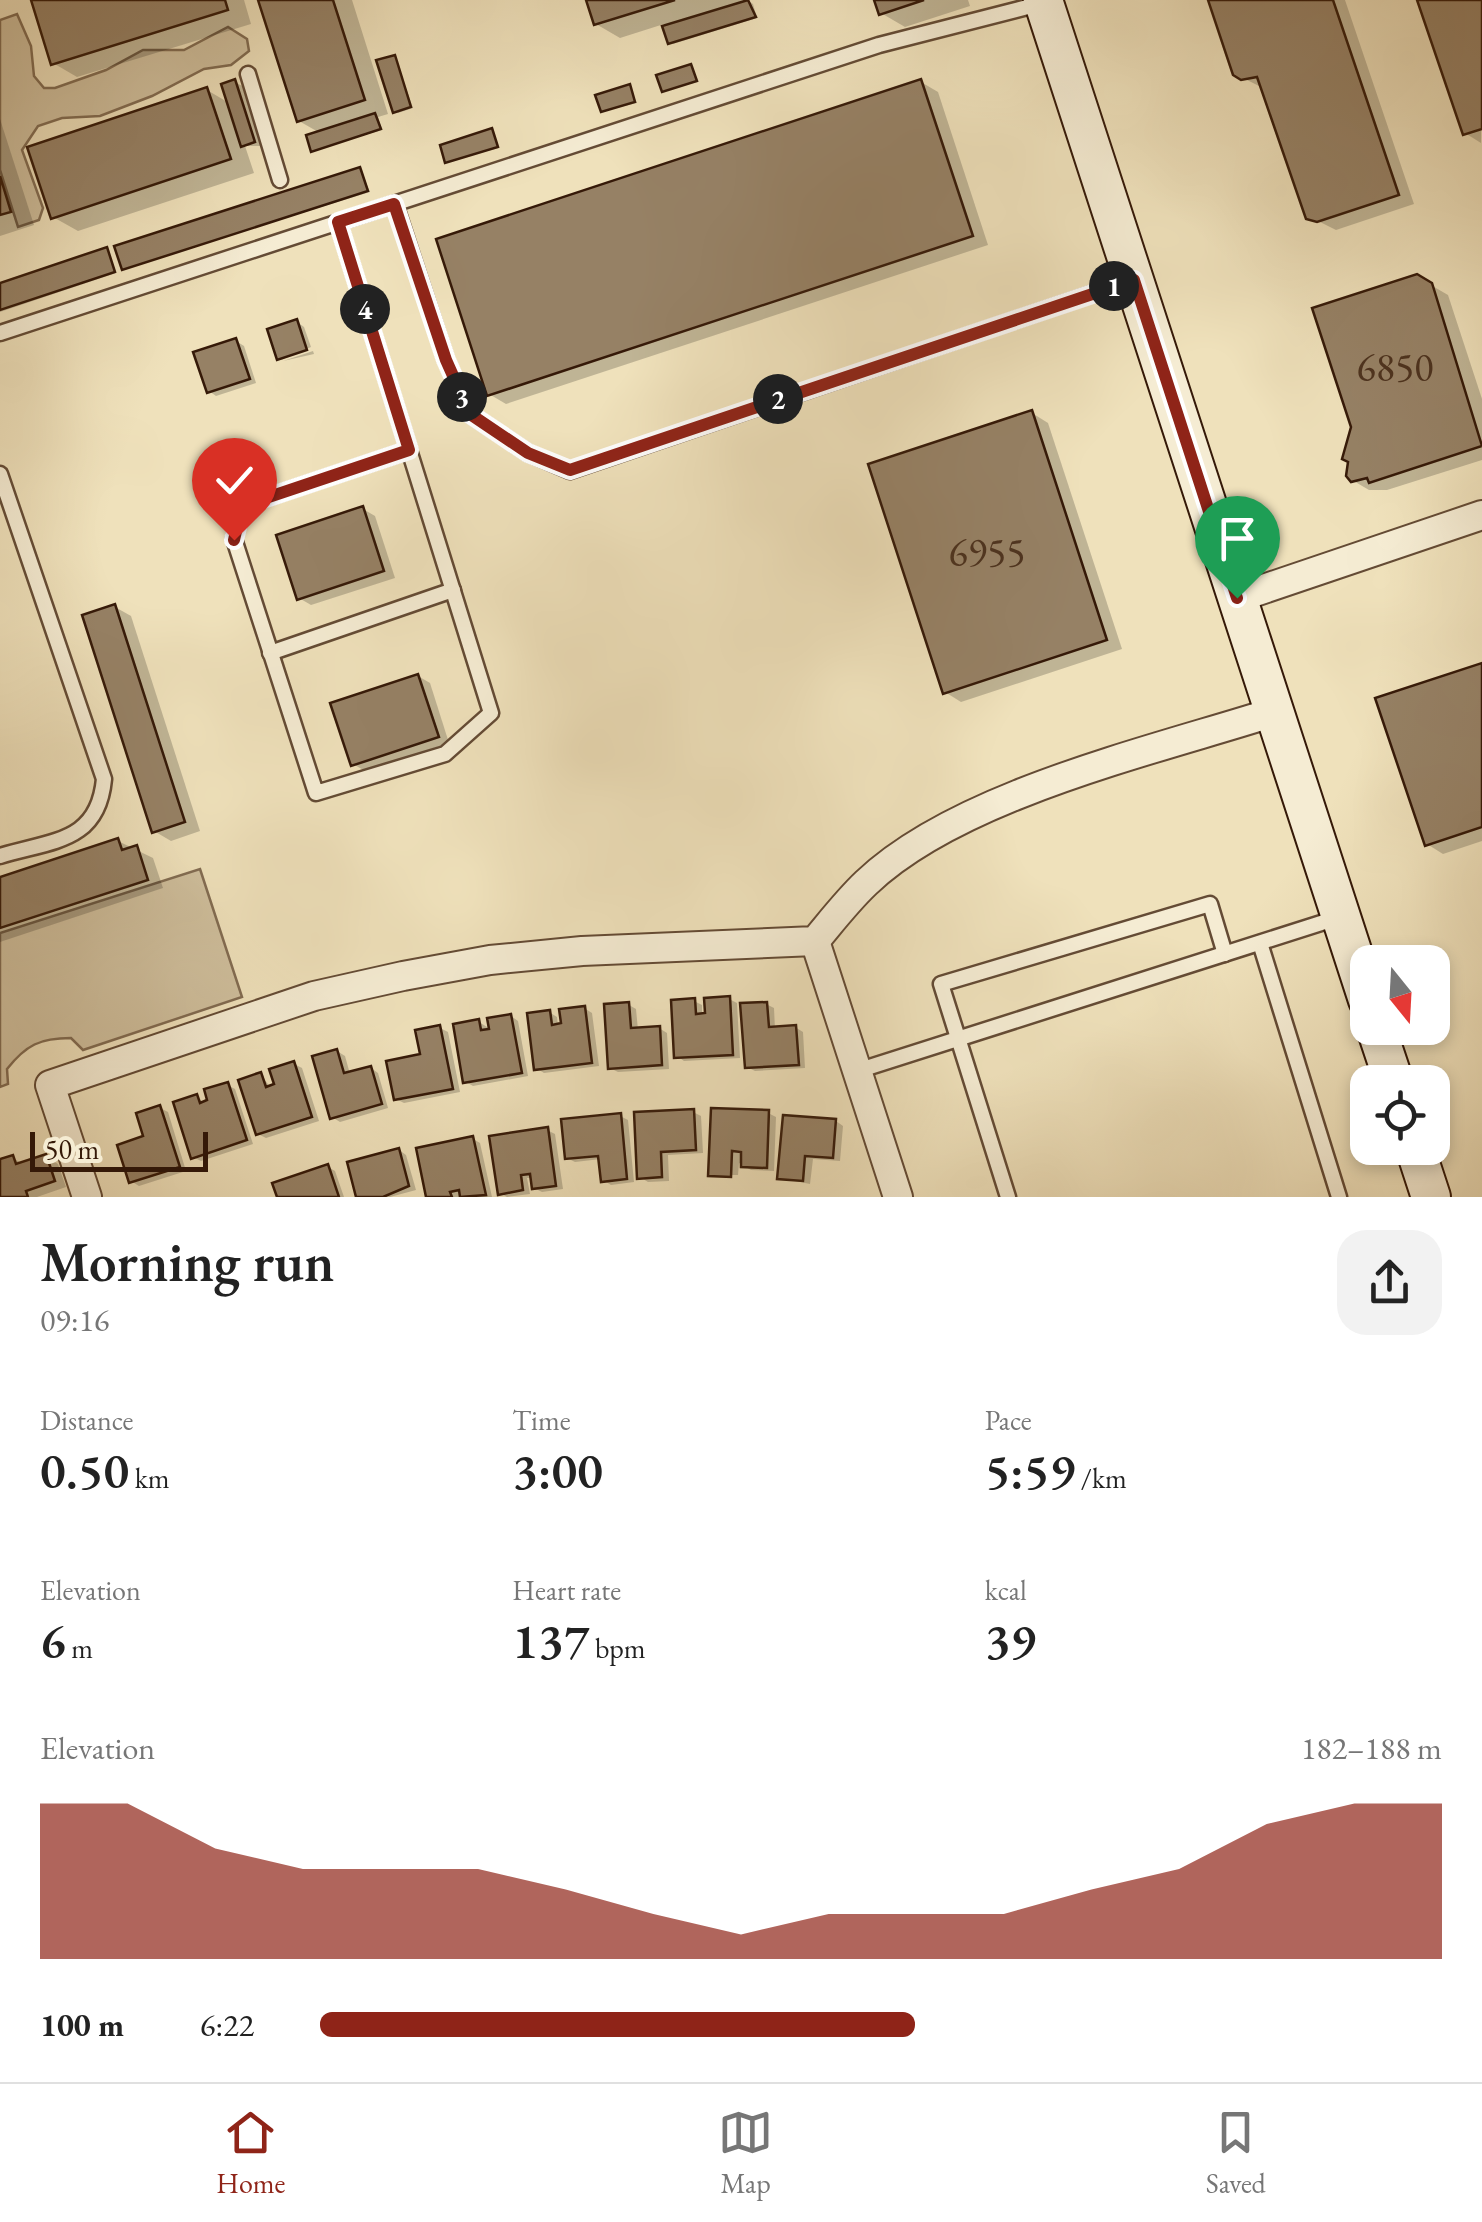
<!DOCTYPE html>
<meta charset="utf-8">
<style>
body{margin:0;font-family:"EB Garamond",serif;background:#f2f2f2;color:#222;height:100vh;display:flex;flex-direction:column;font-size:38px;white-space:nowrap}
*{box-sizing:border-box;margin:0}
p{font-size:32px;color:#767676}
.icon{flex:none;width:55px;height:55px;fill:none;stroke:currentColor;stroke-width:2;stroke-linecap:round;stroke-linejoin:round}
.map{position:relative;height:1197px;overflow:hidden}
.panel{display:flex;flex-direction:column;background:#fff;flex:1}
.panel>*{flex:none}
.needle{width:65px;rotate:162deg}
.fabs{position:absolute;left:1350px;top:945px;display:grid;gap:20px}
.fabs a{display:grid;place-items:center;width:100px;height:100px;border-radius:20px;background:#fff;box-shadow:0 5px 15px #0003;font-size:50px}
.scale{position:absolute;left:30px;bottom:25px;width:178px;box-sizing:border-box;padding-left:10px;border:5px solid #351908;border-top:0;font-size:28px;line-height:35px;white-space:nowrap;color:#351908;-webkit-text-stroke:8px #f5ecd3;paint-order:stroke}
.pin{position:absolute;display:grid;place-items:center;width:85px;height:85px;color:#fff;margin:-102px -42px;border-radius:50% 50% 50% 0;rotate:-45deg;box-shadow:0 0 10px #0007}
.pin .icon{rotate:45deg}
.km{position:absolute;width:50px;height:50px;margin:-25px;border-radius:50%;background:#222;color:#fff;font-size:28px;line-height:50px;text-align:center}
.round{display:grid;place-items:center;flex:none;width:105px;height:105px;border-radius:30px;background:#f2f2f2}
.head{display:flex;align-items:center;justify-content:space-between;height:170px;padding:0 40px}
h1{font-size:55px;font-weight:600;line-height:75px}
.stats{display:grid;grid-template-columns:repeat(3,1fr);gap:15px;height:170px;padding:10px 40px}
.stats div{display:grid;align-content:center}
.stats b{font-size:50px;font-weight:600}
.stats small{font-size:28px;font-weight:400}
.stats p{font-size:28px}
.chart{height:280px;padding:20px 40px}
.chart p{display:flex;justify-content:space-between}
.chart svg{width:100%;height:180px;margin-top:10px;fill:#8f2418;opacity:.7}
ul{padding:0 40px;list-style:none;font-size:32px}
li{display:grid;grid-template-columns:160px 120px 1fr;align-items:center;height:75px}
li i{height:25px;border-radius:12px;background:#8f2418}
.tab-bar{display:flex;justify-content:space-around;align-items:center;height:140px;border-top:2px solid #e0e0e0;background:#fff;font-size:28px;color:#767676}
.tab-bar a{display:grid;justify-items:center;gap:5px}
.tab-bar .current{color:#8f2418}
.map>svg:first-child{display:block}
.green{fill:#cfbf9d;stroke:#826c52;stroke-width:2.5}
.shadow{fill:#0003}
.building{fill:#968165;stroke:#351908;stroke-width:2.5}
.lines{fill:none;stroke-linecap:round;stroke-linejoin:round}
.lane-casing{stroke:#644b35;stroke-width:19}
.street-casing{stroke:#644b35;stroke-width:32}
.secondary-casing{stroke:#351908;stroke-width:42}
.lane{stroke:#f5ecd3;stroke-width:14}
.street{stroke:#f5ecd3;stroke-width:28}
.secondary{stroke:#f5ecd3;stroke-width:38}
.route-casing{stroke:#fff;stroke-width:20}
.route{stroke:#8f2418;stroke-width:12}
.labels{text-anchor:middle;stroke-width:9;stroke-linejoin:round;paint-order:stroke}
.number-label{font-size:40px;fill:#4d331f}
</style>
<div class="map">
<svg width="1482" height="1197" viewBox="0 0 1482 1197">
<rect width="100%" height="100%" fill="#efe1bb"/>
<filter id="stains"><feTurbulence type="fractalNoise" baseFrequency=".002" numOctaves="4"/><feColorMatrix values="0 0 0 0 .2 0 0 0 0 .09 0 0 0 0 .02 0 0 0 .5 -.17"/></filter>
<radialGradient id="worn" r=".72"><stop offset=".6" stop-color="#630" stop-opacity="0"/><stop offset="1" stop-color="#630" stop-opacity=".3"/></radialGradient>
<g class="green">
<path d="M17,14L31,46L34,76L44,88H55L106,70L143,50H184L228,27L247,39L249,51L231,65L204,69L152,96L100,116L62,118L38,126L22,150L43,208L39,220L18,227L0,170V20Z"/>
<path d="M200,869L242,997L83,1050L71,1038C40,1038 26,1045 7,1069L8,1084L0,1087V933Z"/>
</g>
<g class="shadow">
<path d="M34,0H244L251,24L77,77L53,63Z"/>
<path d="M261,0H352L388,114L378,117L382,130L313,150L320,133L299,121Z"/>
<path d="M588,0H747L753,4L757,18L673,44L664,24L620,38L596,24Z"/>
<path d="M876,0H968L970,6L905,27L881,13Z"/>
<path d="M1211,0H1345L1414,204L1336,230L1306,215L1263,88L1243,78Z"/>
<path d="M1420,0H1482L1481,143L1465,133Z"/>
<path d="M395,57L413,108L398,113L395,111Z"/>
<path d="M691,66L698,82L664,90Z"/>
<path d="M235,82L242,86L262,146H245L254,173L78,231L53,217L207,90L229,103Z"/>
<path d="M921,82L938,92L988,245L506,404L489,394Z"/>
<path d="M629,87L637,103L603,111Z"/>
<path d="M0,119L34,225L0,236Z"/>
<path d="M492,131L499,148L447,161Z"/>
<path d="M360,170L370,192L124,268Z"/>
<path d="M106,250L116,273L0,312V285Z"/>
<path d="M1417,277L1448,295L1482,399V460L1387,490H1369L1352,480Z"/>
<path d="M297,322L304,327L311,347L281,360Z"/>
<path d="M236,341L244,346L256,383L216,396L209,391Z"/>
<path d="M313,351L314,354L283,361Z"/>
<path d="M1032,413L1048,423L1122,649L961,702L945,692Z"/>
<path d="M363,509L375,516L395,578L311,605L299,598Z"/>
<path d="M115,607L131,616L200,831L171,841L154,831Z"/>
<path d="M1482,666V841L1443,854L1427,844Z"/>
<path d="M418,676L430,683L449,743L365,771L353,764Z"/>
<path d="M118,841L153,858L163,888L0,942V880Z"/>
<path d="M729,999L737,1003L740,1058L684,1061L677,1056L694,1001L702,1005V1016Z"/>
<path d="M766,1004L774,1008L775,1029L795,1027L803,1032L805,1068L755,1071L747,1067Z"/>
<path d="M629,1005L636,1009L638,1030L659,1028L667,1033L669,1069L618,1072L610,1068Z"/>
<path d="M584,1008L592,1013L599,1066L544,1073L536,1068L549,1012L557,1017L558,1026Z"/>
<path d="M511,1016L518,1021L528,1076L473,1086L466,1082L479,1022L492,1030Z"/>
<path d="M440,1028L448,1032L460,1092L404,1103L396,1099Z"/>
<path d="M337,1051L345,1056L350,1074L371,1068L378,1073L388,1108L340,1122L332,1117Z"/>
<path d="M294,1064L302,1068L319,1121L266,1138L258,1134L261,1075L271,1088Z"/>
<path d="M227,1085L235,1089L253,1144L201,1161L193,1157L197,1097L205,1104Z"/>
<path d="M160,1108L168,1112L186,1171L139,1186L131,1181Z"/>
<path d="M713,1111L768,1113L776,1117L774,1171L751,1170L739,1163L738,1175H711Z"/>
<path d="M693,1112L701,1116L703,1153L668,1155L669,1181L648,1182L640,1177Z"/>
<path d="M620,1116L628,1120L634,1182L611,1185L603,1180L601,1159L575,1162L567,1158Z"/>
<path d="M836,1121L843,1126L840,1161L813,1159L810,1184L780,1178Z"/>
<path d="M547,1130L555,1134L563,1189L542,1192L534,1188L533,1178H527L530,1194L507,1197L500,1193Z"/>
<path d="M473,1139L480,1143L492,1197H428Z"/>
<path d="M399,1150L406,1155L416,1190L390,1197H359Z"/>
<path d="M46,1157L58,1164L66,1187L37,1197H0V1162L12,1158L24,1164Z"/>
<path d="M328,1167L335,1171L344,1197H279Z"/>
</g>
<g class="building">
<path d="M31,0H225L228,10L51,65Z"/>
<path d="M258,0H333L365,100L297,122Z"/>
<path d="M586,0H675L594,25Z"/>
<path d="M748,0L756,17L668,44L662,26Z"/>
<path d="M874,0H924L879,15Z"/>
<path d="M1208,0H1333L1399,195L1317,222L1306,219L1257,77L1241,80L1233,75Z"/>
<path d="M1417,0H1482V129L1463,135Z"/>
<path d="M395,55L411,107L393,113L376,60Z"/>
<path d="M691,64L697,81L662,92L656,75Z"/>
<path d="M235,79L255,142L241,147L221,84Z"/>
<path d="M921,79L973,236L487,396L436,239Z"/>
<path d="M630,84L635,102L601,112L595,95Z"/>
<path d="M207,87L231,159L51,219L27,147Z"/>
<path d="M375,113L381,129L311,152L306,135Z"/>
<path d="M492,128L498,147L445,163L440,145Z"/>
<path d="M360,167L368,191L122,270L114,246Z"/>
<path d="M0,176L11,212L0,215Z"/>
<path d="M107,247L115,272L0,310V283Z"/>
<path d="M1417,274L1432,283L1482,446L1369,483L1367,478L1351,482L1346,476L1348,462L1342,459L1351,427L1312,308Z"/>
<path d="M297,319L307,350L277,360L267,329Z"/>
<path d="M236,338L250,379L207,393L193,352Z"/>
<path d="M1032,410L1107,640L943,694L868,464Z"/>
<path d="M363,506L384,571L297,600L276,535Z"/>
<path d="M115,604L185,822L152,833L82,615Z"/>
<path d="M1482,663V827L1425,846L1375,698Z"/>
<path d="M418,674L439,737L351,766L330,703Z"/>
<path d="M118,838L122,850L137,845L148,880L0,928V877Z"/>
<path d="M730,996L733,1055L674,1058L671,1000L695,998L696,1014L705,1013L704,998Z"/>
<path d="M629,1002L631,1028L660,1026L662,1065L608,1069L604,1004Z"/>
<path d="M767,1002L769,1027L796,1025L799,1065L745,1068L740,1003Z"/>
<path d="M585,1006L592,1063L534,1070L527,1013L550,1010L552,1025L561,1023L559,1009Z"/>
<path d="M511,1014L522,1073L463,1083L453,1024L479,1019L481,1030L489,1029L487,1018Z"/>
<path d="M440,1025L453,1089L394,1100L386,1061L420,1054L415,1030Z"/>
<path d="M337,1049L344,1073L371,1066L382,1104L330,1119L312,1056Z"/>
<path d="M294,1061L312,1117L256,1135L238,1080L261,1072L266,1087L274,1084L269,1069Z"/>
<path d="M228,1082L247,1140L191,1159L173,1102L197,1094L200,1103L207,1100L204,1089Z"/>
<path d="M160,1105L180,1167L129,1183L117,1145L143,1136L136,1113Z"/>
<path d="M711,1108L769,1110L767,1168L741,1167V1152L732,1151L731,1177L708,1176Z"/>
<path d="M694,1109L696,1150L661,1152L662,1177L637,1179L634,1112Z"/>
<path d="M621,1113L627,1179L601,1182L598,1156L565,1159L561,1119Z"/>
<path d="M783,1115L836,1119L833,1158L805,1156L803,1181L777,1179Z"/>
<path d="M548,1127L556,1186L532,1189L530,1174L521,1175L523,1190L498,1195L489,1136Z"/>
<path d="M473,1136L486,1195L460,1197L459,1190L450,1192L452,1197H426L416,1148Z"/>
<path d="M399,1148L409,1186L383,1197H356L347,1162Z"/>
<path d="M46,1154L55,1181L26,1191L28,1197H0V1159L13,1155L16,1164Z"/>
<path d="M328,1164L339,1197H277L272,1183Z"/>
</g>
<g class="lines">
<g class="lane-casing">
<g id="lane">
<path d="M248,74L280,180"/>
<path d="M395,204L446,360L470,414L528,453L570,471L1133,280"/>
<path d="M338,222C389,386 440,549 491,713L445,754L316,793L234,539L242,506L409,450"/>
<path d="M0,333L879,45L1043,3"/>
<path d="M0,474L104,779C98,843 52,840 0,856"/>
<path d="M270,653L453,590"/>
<path d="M1260,943L1339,1197"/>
<path d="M857,1071L1340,917"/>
<path d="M1008,1197L941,984L1210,904L1225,954"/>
</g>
</g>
<g class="street-casing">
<g id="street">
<path d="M1237,598L1482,515"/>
<path d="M815,941L898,1197"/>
<path d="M87,1197L50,1085L314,996L403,976L490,960L582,951L815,941C831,922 847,901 866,883C958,795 1152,751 1274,712"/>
</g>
</g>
<g class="secondary-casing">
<g id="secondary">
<path d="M1043,0L1368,1000"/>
<path d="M1376,1028L1394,1082"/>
<path d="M1415,1148L1431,1197"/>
</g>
</g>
<use href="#lane" class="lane"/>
<use href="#street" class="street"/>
<use href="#secondary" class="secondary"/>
</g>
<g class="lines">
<g class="route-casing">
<path id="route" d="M234,540L242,506L409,450L338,222L394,204L446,360L470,414L528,453L570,470L1134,280L1237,598"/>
</g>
<use href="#route" class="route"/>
</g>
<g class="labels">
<g class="number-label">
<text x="1395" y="381">6850</text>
<text x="987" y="566">6955</text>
</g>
</g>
<rect width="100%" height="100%" filter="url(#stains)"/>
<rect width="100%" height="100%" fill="url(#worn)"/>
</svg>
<div class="fabs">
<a><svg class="needle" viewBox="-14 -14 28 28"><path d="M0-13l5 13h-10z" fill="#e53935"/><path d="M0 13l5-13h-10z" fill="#767676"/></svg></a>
<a><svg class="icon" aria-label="locate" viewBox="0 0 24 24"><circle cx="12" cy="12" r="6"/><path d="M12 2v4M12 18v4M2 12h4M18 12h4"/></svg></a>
</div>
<div class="scale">50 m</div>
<div class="pin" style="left:1237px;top:598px;background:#1e9e55"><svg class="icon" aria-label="arrive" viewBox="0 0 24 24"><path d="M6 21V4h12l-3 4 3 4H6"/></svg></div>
<div class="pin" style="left:234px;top:540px;background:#d93025"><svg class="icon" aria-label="check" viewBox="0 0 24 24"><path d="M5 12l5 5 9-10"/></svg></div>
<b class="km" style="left:1114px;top:286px">1</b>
<b class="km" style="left:778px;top:399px">2</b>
<b class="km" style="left:462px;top:397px">3</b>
<b class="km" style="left:365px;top:309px">4</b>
</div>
<section class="panel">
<div class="head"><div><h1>Morning run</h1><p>09:16</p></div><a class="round"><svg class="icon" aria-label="share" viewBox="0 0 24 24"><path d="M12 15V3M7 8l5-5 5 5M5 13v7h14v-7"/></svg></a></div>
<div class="stats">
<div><p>Distance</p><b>0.50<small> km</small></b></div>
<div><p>Time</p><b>3:00</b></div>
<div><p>Pace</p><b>5:59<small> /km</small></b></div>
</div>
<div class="stats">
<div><p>Elevation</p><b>6<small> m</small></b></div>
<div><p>Heart rate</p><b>137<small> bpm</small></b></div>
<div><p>kcal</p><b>39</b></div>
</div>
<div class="chart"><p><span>Elevation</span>182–188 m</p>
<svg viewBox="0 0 160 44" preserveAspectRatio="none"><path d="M0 44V6L10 6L20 17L30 22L40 22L50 22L60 27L70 33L80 38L90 33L100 33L110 33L120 27L130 22L140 11L150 6L160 6V44z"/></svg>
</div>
<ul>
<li><b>100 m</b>6:22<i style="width:53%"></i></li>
</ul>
</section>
<nav class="tab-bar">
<a class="current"><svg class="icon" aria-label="home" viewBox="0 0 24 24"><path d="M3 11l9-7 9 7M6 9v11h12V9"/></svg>Home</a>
<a><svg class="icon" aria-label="map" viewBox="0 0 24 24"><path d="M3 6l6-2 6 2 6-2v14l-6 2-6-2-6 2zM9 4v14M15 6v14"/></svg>Map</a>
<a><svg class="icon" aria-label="saved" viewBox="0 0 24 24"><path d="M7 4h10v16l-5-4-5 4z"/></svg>Saved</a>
</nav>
